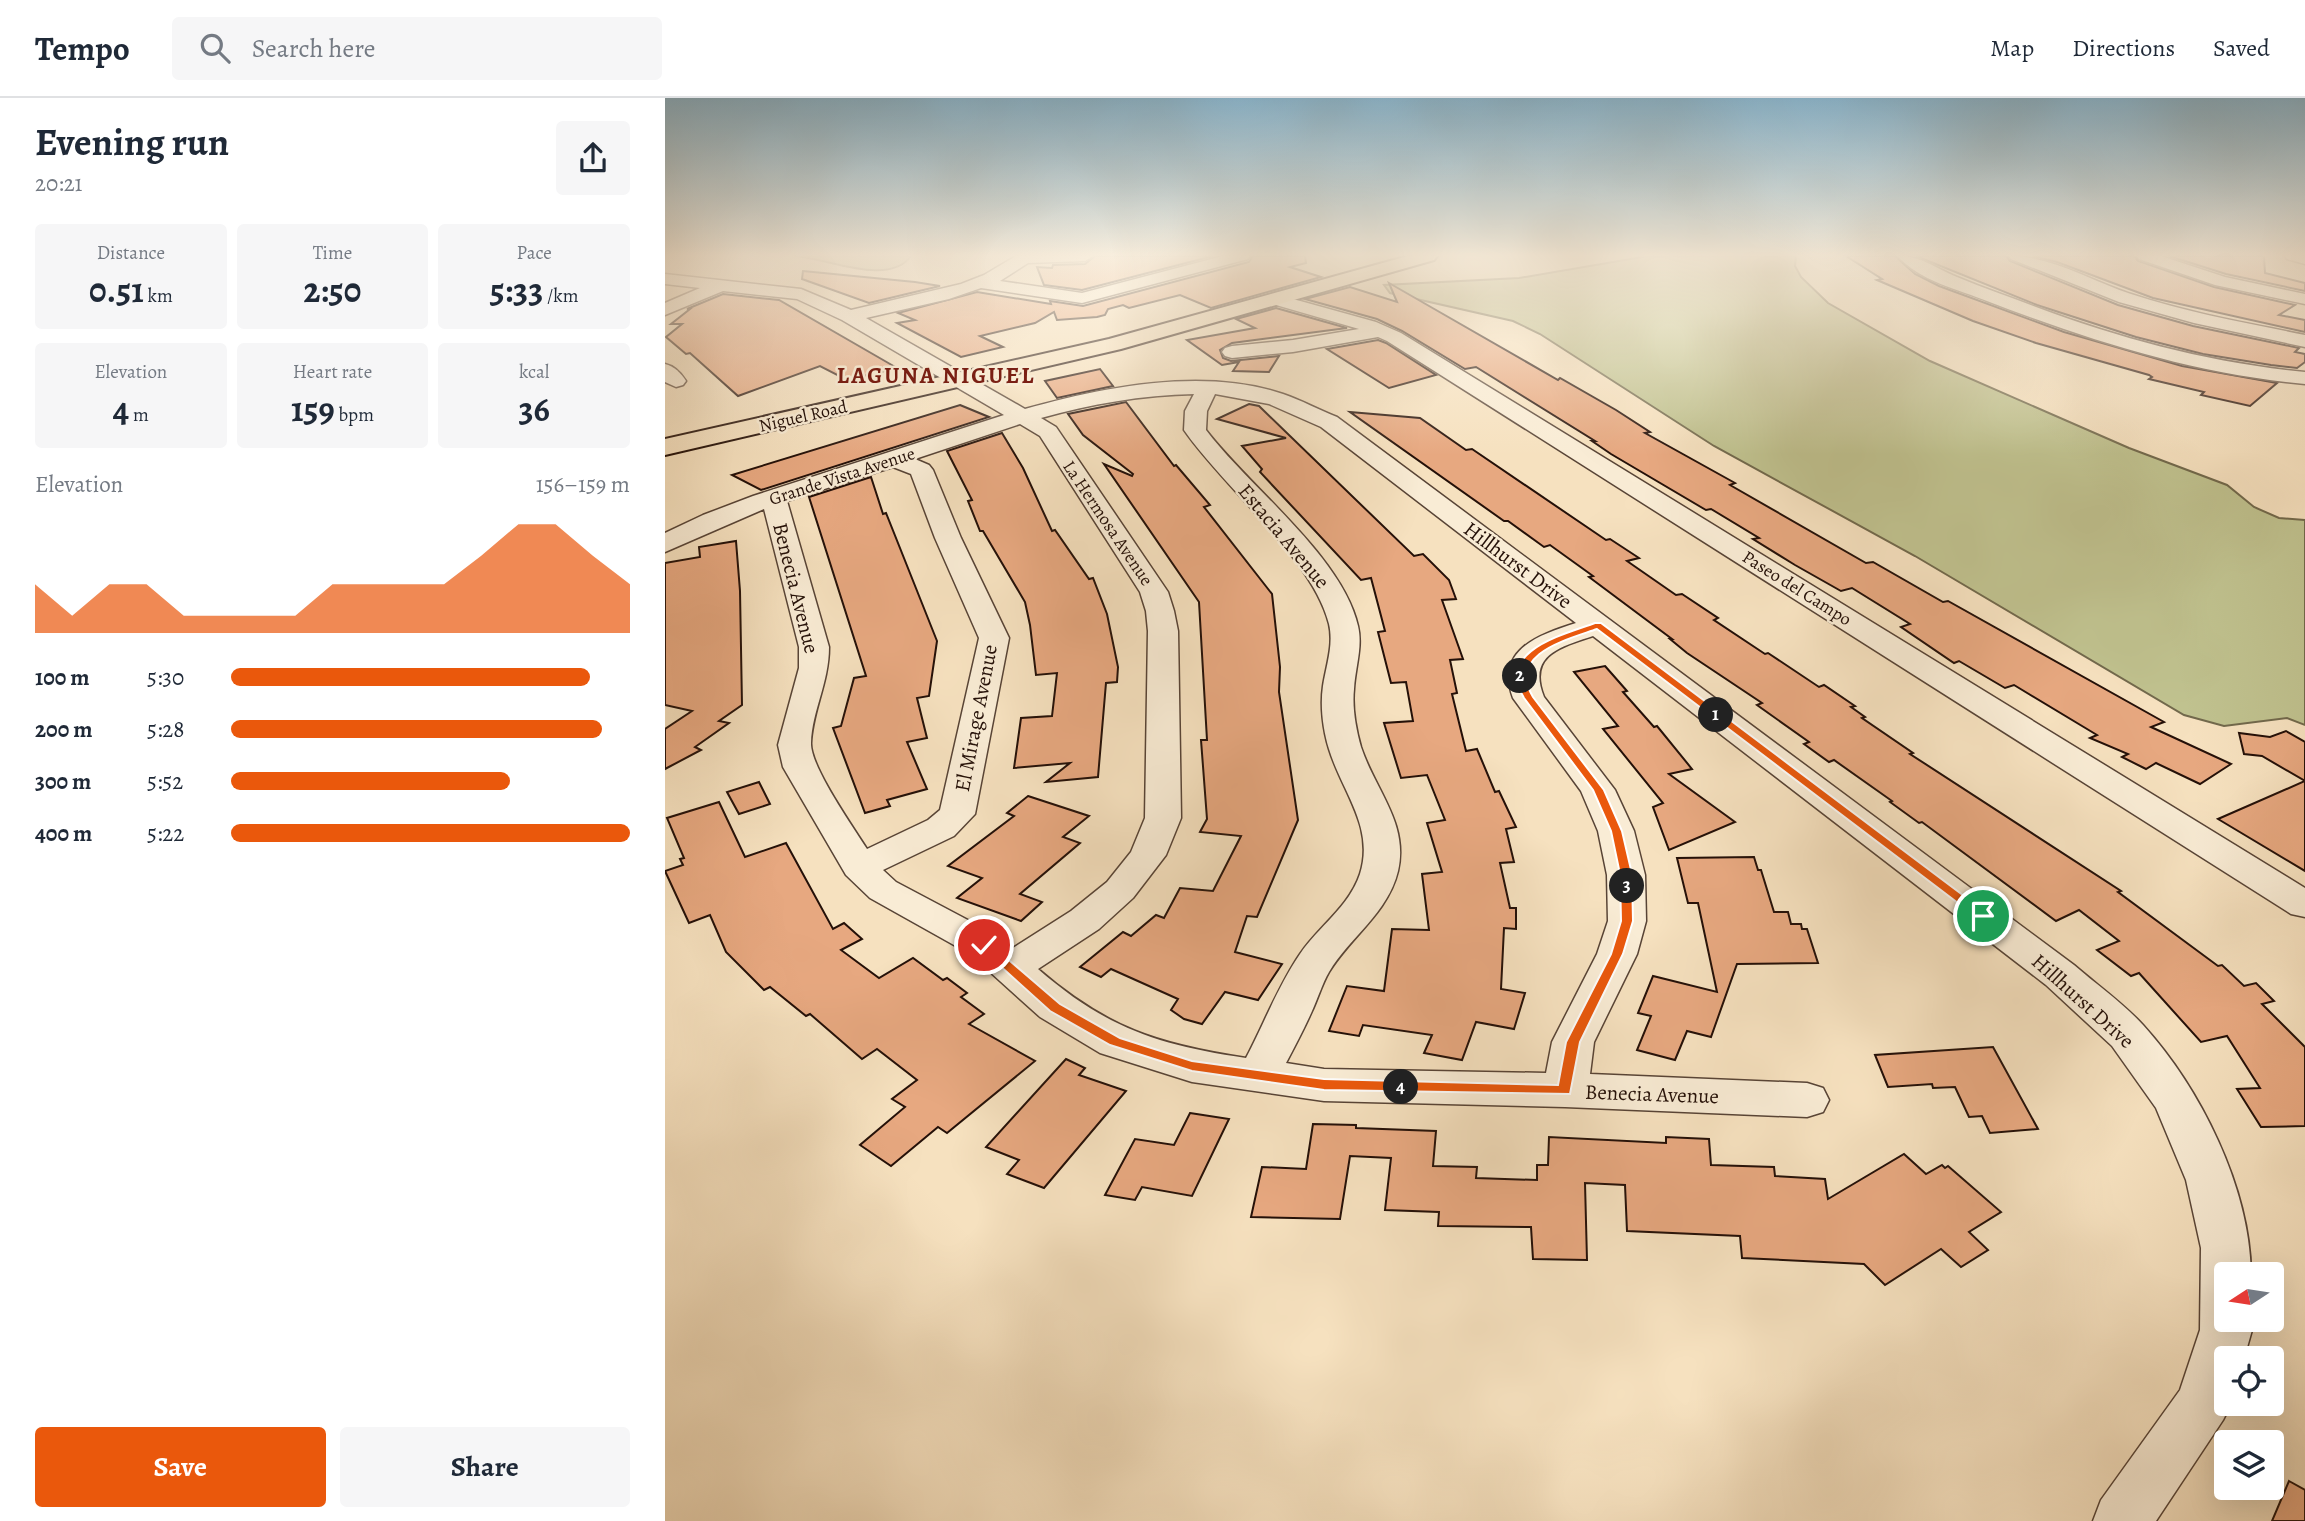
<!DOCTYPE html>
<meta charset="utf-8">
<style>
body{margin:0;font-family:Alegreya,serif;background:#f6f6f7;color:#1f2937;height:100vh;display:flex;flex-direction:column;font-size:26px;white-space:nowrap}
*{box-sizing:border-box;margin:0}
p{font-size:23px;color:#747a83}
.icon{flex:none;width:38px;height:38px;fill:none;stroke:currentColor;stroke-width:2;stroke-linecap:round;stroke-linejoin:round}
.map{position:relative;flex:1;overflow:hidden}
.side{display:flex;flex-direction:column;background:#fff;width:665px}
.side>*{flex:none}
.needle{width:46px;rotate:258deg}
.tools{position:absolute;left:1549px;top:1164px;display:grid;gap:14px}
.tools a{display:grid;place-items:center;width:70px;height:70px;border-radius:7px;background:#fff;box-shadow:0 7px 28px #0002;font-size:35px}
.pin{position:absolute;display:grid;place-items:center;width:60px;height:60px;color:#fff;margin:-30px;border:4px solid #fff;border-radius:50%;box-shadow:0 2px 7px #0007}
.km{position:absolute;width:35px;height:35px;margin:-18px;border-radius:50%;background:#222;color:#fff;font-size:19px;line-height:35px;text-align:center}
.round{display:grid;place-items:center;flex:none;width:74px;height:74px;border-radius:7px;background:#f6f6f7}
.head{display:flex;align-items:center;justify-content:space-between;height:119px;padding:0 35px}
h1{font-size:38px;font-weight:700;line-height:52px}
.figures{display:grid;grid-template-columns:repeat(3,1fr);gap:10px;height:119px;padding:7px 35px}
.figures div{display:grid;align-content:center;border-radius:7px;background:#f6f6f7;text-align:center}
.figures b{font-size:35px;font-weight:700}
.figures small{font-size:19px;font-weight:400}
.figures p{font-size:19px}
.chart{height:196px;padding:14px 35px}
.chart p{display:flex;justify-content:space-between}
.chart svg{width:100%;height:126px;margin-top:7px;fill:#ea580c;opacity:.7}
.primary-button{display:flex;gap:14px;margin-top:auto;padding:14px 35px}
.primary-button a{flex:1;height:80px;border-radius:7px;background:#ea580c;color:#fff;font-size:28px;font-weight:700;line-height:80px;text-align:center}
.primary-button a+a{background:#f6f6f7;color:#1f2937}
ul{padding:0 35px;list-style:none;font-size:23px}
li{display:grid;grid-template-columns:112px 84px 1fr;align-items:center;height:52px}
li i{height:18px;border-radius:9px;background:#ea580c}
header{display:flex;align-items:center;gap:42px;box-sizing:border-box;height:98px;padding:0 35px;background:#fff;border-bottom:2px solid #e0e1e3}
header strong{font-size:33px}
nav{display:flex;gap:38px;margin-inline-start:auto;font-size:24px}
.search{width:490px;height:63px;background:#f6f6f7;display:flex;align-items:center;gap:18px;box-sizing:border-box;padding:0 24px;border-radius:7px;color:#747a83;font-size:26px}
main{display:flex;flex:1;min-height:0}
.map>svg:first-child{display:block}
.green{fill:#c0c28f;stroke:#72694c;stroke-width:2}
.building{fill:#e7a880;stroke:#241008;stroke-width:2}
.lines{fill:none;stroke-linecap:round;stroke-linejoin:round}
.minor-casing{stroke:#584436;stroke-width:3}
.major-casing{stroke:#241008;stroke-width:4}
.minor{fill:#f9ecd5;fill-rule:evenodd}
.major{fill:#f6e1bf;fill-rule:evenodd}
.route{fill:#ea580c;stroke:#fff;stroke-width:2}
.labels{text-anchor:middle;stroke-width:5;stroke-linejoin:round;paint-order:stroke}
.far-street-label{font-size:18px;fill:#241008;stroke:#f9ecd5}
.street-label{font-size:21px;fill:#241008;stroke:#f9ecd5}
.far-district-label{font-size:23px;font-weight:bold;letter-spacing:2px;fill:#7a1f14;stroke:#f9ecd5}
</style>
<header>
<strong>Tempo</strong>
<div class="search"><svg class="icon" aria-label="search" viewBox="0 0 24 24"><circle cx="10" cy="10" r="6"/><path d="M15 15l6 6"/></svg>Search here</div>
<nav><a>Map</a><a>Directions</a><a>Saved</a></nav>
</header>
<main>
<section class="side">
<div class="head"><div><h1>Evening run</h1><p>20:21</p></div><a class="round"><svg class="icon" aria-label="share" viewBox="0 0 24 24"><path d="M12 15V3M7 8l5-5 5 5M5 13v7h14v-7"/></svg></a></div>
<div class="figures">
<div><p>Distance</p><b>0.51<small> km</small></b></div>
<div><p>Time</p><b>2:50</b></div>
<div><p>Pace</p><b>5:33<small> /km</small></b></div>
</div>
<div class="figures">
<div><p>Elevation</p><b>4<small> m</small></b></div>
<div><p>Heart rate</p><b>159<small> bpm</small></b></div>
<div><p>kcal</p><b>36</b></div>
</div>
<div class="chart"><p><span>Elevation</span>156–159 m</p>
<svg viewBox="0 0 160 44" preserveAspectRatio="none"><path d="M0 44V27L10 38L20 27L30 27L40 38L50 38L60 38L70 38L80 27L90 27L100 27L110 27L120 17L130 6L140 6L150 17L160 27V44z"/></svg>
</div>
<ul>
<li><b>100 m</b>5:30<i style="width:90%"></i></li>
<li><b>200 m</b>5:28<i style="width:93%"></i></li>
<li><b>300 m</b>5:52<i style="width:70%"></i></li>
<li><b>400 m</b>5:22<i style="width:100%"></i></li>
</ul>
<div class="primary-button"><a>Save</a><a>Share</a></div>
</section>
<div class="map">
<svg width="1640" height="1423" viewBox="0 0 1640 1423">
<rect width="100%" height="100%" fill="#f6e1bf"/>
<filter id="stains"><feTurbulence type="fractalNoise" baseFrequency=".00286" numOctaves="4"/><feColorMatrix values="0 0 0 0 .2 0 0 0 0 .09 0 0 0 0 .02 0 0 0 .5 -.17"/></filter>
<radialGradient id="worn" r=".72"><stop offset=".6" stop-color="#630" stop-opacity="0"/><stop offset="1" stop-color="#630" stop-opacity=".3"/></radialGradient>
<g class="green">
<path d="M130,158H246C224,189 162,160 130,158Z"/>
<path d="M983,158H1131L1130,168L1136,179L1163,205L1265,263L1464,350L1562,387L1589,409L1614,420L1640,422V627L1622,620L1559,628L1519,617L1250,458L1049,348L875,236L848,223L725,195L719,187L854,180Z"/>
</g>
<g class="building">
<path d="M430,158H548L417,192L379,187L372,169L387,170L388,167L420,166Z"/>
<path d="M588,158H640L641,165L625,169L656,179L546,210L515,197L464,210L458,207L443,211L440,217L432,219L392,222L389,214L370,225L315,238L338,249L296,259L232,225L250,222L233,215L312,194L386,206L385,203L418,208L584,164Z"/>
<path d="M1181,158H1230L1250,176L1274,188L1399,234L1517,268L1612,285L1585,308L1536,297L1539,294L1484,281L1487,279L1484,277L1371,245L1308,223L1212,182L1217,181Z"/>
<path d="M1251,158H1341L1345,163L1453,207L1528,228L1634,250L1630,254L1640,256V264L1632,270L1606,267L1538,256L1471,239L1372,207Z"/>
<path d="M1368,158H1469L1473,163L1549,189L1630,207L1614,217L1640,222V234L1488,200L1392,164Z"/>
<path d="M1504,158H1599L1600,175L1640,185V193L1561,176Z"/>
<path d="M138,173L250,184L275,188L204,205L137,181Z"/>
<path d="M724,185L893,282L895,280L951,312L985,334L980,335L1070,385L1065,387L1201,465L1208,464L1278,504L1283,503L1499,624L1486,629L1566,666L1535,686L1491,665L1481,671L1457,659L1463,656L1425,640L1432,637L1349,587L1340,590L1294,563L1289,565L1236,529L1245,526L1187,490L1176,493L1130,467L1088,441L1094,440L1046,411L1041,412L946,356L927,343H930L811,269L800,271L737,233L712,221L640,201L685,189L732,204Z"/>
<path d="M58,196L114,202L232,270L182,282L155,268L73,298L25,255L21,256L1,239L17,226H6L25,211H22Z"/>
<path d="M611,210L682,230L567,245L555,252L558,260L566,263L614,258L604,274L568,273L574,264L557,267L522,242L590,230L571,221Z"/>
<path d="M713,242L721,245L771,277L724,290L662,251Z"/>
<path d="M435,271L448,288L392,300L380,283Z"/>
<path d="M461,304L509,368L511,367L545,407L539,409L607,496L615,569L614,594L633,722L592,819L582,818L570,854L617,866L593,902L560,894L537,926L519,921L506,912L513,901L446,871L436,879L415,869L458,834L466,838L491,817L499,820L515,790L548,793L576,738L535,734L542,721L536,642H542L534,504L439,366L467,378L468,376L418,337L403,316Z"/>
<path d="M584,306L594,308L749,458L758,456L784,482L791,501L777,502L798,561L785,562L792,595L787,596L801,653L812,651L830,694L834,693L851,729L841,731L849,764L835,765L845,810H851V831L839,830L836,891L860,895L849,931L811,924L797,962L759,955L767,937L698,927L694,938L664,933L682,888L719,893L727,831L764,832L757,776L777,774L762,725L780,722L762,677L736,680L719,625L748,623L741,584L726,585L713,534L720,533L706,480L696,482L595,374L597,371L577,348L621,340L552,321Z"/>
<path d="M295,307L324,319L96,392L67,377Z"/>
<path d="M685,314L755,320L801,352L807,351L941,442L945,441L974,460L962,463L1011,497L1017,496L1053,520L1049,522L1100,556L1103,555L1154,589L1159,587L1190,608L1186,609L1200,619L1197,620L1248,655L1245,656L1456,793L1453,794L1553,868L1557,867L1579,888L1591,885L1609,903L1597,906L1640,949V1028L1596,1029L1572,991L1595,990L1562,938L1536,944L1474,875L1466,878L1432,852L1454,843L1414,812L1391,823L1257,724L1254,725L1225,704L1227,703L1169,662L1164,664L1139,646L1144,644L1092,607L1097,605L1022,555L1005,541H1007L924,479L928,478L885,447L879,449L843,423H839Z"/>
<path d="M337,335L358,370L387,433L390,432L424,481L428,480L442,516L453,569L452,584L441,585L433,679L381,684L405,665L349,670L356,620L387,618L392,575L371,577L365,527L360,504L318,433H315L303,403L307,402L282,353Z"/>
<path d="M206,379L218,416L221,415L272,543L264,598L252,600L262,640L242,644L262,691L222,702L225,708L200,715L168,630L176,628L189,580L201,578L144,399Z"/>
<path d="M71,443L75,493L77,607L54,623L64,625L30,649L36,652L0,671V631L27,613L0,607V465L35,459L34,449Z"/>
<path d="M940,568L962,593L958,594L989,629L992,628L1027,671L1004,676L1070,724L1004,752L988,709L998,705L938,631L953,628L909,574Z"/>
<path d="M1621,633L1640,644V773L1553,721L1640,683L1597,658L1579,656L1574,635L1605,639Z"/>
<path d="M94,684L105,706L74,716L62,694Z"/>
<path d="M363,698L424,718L398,739L415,745L355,796L377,804L356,823L292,800L317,780L283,768L349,718L342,715Z"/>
<path d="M54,704L80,759L121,745L168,831L179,825L197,841L176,852L214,880L248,860L278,882L282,880L302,895L296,899L319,916L304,926L370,963L282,1035L273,1029L226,1068L195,1047L240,1009L227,1001L252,982L212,951L197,961L145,916L141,918L105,889L99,892L61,854L45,817L24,825L0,773L18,767L15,761L19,760L2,720Z"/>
<path d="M1089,759L1093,772H1096L1109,814H1123L1126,826H1136L1137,831H1142L1153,865L1072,866L1046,939L1022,933L1010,962L972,952L986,918L973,915L988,878L1052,894L1033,805H1023L1012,760Z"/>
<path d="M1328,949L1373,1031L1325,1035L1317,1018L1304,1019L1290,989L1268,990L1267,986L1223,989L1210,957Z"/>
<path d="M401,961L420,970L414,977L461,993L379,1090L342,1076L354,1062L321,1049Z"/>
<path d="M525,1015L564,1021L527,1098L477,1089L470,1102L440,1097L470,1041L509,1047Z"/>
<path d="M648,1026L691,1027V1030L771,1033L768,1068L812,1069L811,1080L872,1082V1067H883L884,1039L1001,1045V1039L1044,1041L1046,1067L1109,1069L1110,1078L1160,1081L1163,1101L1239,1056L1261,1076L1277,1067L1280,1070L1283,1068L1336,1114L1304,1134L1323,1152L1296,1169L1276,1151L1220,1187L1199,1166L1077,1160L1075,1138L962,1133L960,1087L920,1085L922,1162L868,1161L866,1129L773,1128L774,1114L720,1112L726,1060L685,1058L675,1121L586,1119L597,1069L641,1071Z"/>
<path d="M1624,1383L1640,1392V1423H1607Z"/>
</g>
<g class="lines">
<g class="minor-casing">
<g id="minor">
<path d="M351,158H428L420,163L363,165L335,183L417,195L558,158H585L583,161L417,205L316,190L284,201L201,220L360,311C438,289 539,269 618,296C636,302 654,312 672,319L1409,867C1432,887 1458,905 1478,927C1535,990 1585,1089 1586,1176H1561V1222H1587V1232L1579,1260H1561V1306H1566L1558,1322L1491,1423H1428L1436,1402L1515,1292L1535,1232L1536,1150L1521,1082L1491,1010L1447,948L1381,887L928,538C895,549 862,557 879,599L950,692L969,733L980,777L981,823L972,856L929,944L925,976L1142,985L1158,990L1164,1002L1158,1014L1142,1019L900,1009L659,1003L527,984L435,955L375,919L305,856L205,800L181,777L118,669L113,647L134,570V549L99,411L0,454V435L38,417L88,398L339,317L177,222L132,201L58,193L0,217V205L35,190L0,186V176L136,191L186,212L296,186L319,177ZM529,296L520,313L519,332C559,390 648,461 664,526C669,547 661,568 658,588C655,608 658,632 664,651C677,694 710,729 695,776C684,809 653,829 635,856C613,888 599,926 581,960C493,947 441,930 373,871L434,831L468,800L501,757L516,720L513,533L509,513L503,494L391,329L376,320C426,306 477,297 529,296ZM550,296L604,306L656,329L911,525C873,537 830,552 848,600L916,693L933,733L942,777L943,823L932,856L887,944L881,975L659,971L621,965C630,948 639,931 647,913C653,900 657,886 664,874C685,839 723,815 733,773C744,725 710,692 696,649C691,631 687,610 689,591C690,570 698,549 693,528C677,458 584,389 541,332L542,313ZM355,326L375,338L475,494L481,513L483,533L480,720L466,754L442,784L406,813L348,850L333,838L231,784L218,772L289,738L310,716L344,540L296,440L268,372L264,367L250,361ZM228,369L246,376L270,440L314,540L275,712L263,722L202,751C188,729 145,668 146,645C147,613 164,585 164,549L122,403Z"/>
<path d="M1233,158C1257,158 1270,170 1292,179C1318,190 1345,199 1371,209C1459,242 1547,265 1640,274V286C1529,276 1426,243 1322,203C1295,192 1252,182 1233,158Z"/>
<path d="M1344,158C1387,158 1426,183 1466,196C1523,215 1582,225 1640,237V249L1529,225L1454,204L1346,161Z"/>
<path d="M1472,158H1496L1560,179L1640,196V206L1550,187L1474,161Z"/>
<path d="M1620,158H1640V166L1622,161Z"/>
<path d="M610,196L711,224L736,235L1640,790V819L1626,816L722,243L713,239L628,254L567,260L560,258L557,254L560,250L567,248L628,242L694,231L604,205L601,201L604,197Z"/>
<path d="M0,266C9,268 16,275 21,283L18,287L11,289L0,284Z"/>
</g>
</g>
<g class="major-casing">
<path id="major" d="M743,158H772L769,162L456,251L0,357V341L444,241Z"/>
</g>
<use href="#minor" class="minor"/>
<use href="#major" class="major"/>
</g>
<linearGradient id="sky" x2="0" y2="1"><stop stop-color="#8ab8d2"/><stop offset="0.44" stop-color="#fbf2e2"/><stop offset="1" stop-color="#fbf2e2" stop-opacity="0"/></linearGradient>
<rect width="1640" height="357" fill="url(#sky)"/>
<path class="route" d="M930,525H936L1323,816V821H1314L932,531C901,542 842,556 868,599L939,692L957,733L967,776L968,823L958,856L915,944L905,996L659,992L527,973L445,947L385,913L312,847L319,843L323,844L395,906L455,940L527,963L659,981L893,987L901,944L946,856L956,823L955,776L946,733L928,692L859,600C830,553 897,537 930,525Z"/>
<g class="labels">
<g class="far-street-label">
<text transform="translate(138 318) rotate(-13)" y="6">Niguel Road</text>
<text transform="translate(177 378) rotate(-18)" y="6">Grande Vista Avenue</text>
<text transform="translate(443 425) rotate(56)" y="6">La Hermosa Avenue</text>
<text transform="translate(1132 490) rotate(32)" y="6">Paseo del Campo</text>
</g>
<g class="street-label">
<text transform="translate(619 438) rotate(50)" y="7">Estacia Avenue</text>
<text transform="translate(853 467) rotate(37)" y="7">Hillhurst Drive</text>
<text transform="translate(131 490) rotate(76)" y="7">Benecia Avenue</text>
<text transform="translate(311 620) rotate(-79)" y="7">El Mirage Avenue</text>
<text transform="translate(1418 903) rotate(42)" y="7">Hillhurst Drive</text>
<text transform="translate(987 996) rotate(2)" y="7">Benecia Avenue</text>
</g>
<g class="far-district-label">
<text x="271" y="285">LAGUNA NIGUEL</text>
</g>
</g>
<rect width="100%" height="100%" filter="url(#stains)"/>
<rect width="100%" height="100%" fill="url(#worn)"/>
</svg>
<div class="tools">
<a><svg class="needle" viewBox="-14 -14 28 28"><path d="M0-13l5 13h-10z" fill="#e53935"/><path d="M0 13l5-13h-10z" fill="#747a83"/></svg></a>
<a><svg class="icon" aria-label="locate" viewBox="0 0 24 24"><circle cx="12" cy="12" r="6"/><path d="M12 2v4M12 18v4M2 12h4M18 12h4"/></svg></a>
<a><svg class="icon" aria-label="layers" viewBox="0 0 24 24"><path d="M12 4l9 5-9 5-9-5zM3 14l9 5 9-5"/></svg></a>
</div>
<div class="pin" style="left:1318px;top:818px;background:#1e9e55"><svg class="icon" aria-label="arrive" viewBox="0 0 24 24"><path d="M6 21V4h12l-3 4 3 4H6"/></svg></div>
<div class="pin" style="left:319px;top:847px;background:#d93025"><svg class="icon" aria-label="check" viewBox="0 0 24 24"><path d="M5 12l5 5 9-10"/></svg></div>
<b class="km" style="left:1051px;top:617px">1</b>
<b class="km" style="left:855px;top:578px">2</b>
<b class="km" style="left:962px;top:788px">3</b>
<b class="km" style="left:736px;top:989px">4</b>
</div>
</main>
